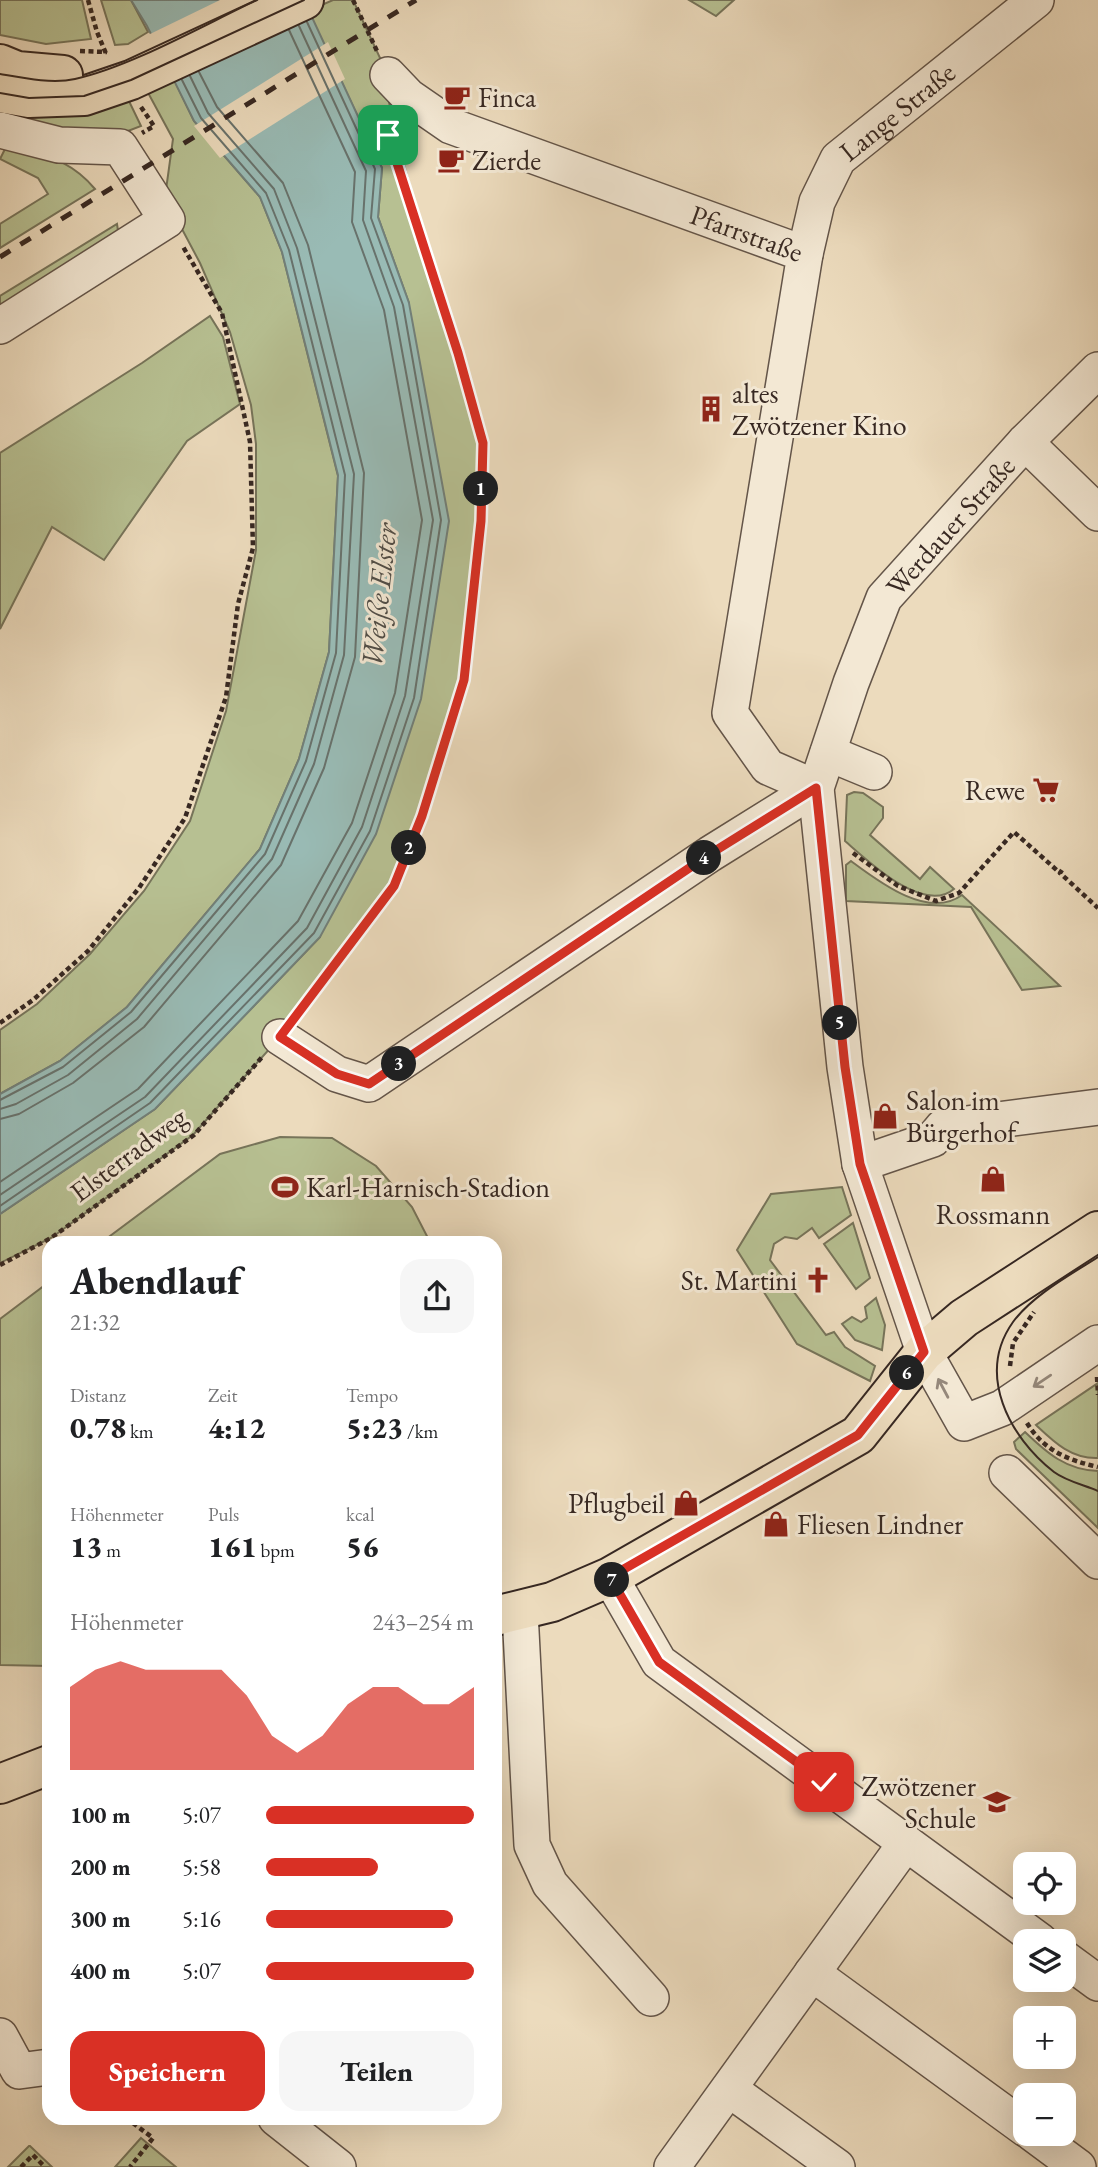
<!DOCTYPE html>
<html lang="de">
<meta charset="utf-8">
<style>
body{margin:0;font-family:"EB Garamond",serif;background:#f6f6f6;color:#202124;height:100vh;display:flex;flex-direction:column;font-size:26px;white-space:nowrap}
*{box-sizing:border-box;margin:0}
p{font-size:23px;color:#757577}
.icon{flex:none;width:38px;height:38px;fill:none;stroke:currentColor;stroke-width:2;stroke-linecap:round;stroke-linejoin:round}
.map{position:relative;flex:1;overflow:hidden}
.drawer{position:absolute;left:42px;top:1236px;width:460px;height:889px;display:flex;flex-direction:column;background:#fff;border-radius:21px;box-shadow:0 7px 28px #0002}
.drawer>*{flex:none}
.buttons{position:absolute;left:1013px;top:1852px;display:grid;gap:14px}
.buttons a{display:grid;place-items:center;width:63px;height:63px;border-radius:14px;background:#fff;box-shadow:0 7px 28px #0002;font-size:35px}
.pin{position:absolute;display:grid;place-items:center;width:60px;height:60px;color:#fff;margin:-30px;border-radius:14px;box-shadow:0 4px 10px #0006}
.km{position:absolute;width:35px;height:35px;margin:-18px;border-radius:50%;background:#222;color:#fff;font-size:19px;line-height:35px;text-align:center}
.round{display:grid;place-items:center;flex:none;width:74px;height:74px;border-radius:21px;background:#f6f6f6}
.summary{display:flex;align-items:center;justify-content:space-between;height:119px;padding:0 28px}
h1{font-size:38px;font-weight:800;line-height:52px}
.metrics{display:grid;grid-template-columns:repeat(3,1fr);gap:10px;height:119px;padding:7px 28px}
.metrics div{display:grid;align-content:center}
.metrics b{font-size:30px;font-weight:800}
.metrics small{font-size:19px;font-weight:400}
.metrics p{font-size:19px}
.chart{height:196px;padding:14px 28px}
.chart p{display:flex;justify-content:space-between}
.chart svg{width:100%;height:126px;margin-top:7px;fill:#d93025;opacity:.7}
.button{display:flex;gap:14px;margin-top:auto;padding:14px 28px}
.button a{flex:1;height:80px;border-radius:21px;background:#d93025;color:#fff;font-size:28px;font-weight:800;line-height:80px;text-align:center}
.button a+a{background:#f6f6f6;color:#202124}
ul{padding:0 28px;list-style:none;font-size:23px}
li{display:grid;grid-template-columns:112px 84px 1fr;align-items:center;height:52px}
li i{height:18px;border-radius:9px;background:#d93025}
.map>svg:first-child{display:block}
.green{fill:#b7c092;stroke:#77745a;stroke-width:2}
.water{fill:#99bbb5;stroke:#72807a;stroke-width:2}
.pier{fill:#ecdbbd}
.lines{fill:none;stroke-linecap:round;stroke-linejoin:round}
.shore{stroke:#68726c;stroke-width:2}
.minor-casing{stroke:#645549;stroke-width:38}
.major-casing{stroke:#372822;stroke-width:42}
.path{stroke:#372822;stroke-width:4.5;stroke-dasharray:5 3.5;stroke-linecap:butt}
.minor{stroke:#f3e8d4;stroke-width:35}
.major{stroke:#ecdbbd;stroke-width:38}
.tram{stroke:#372822;stroke-width:2}
.rail{stroke:#372822;stroke-width:5;stroke-dasharray:12 12;stroke-linecap:butt}
.oneway{stroke:#95887b}
.route-casing{stroke:#fff;stroke-width:14}
.route{stroke:#d93025;stroke-width:9}
.labels{text-anchor:middle;stroke-width:6;stroke-linejoin:round;paint-order:stroke}
.poi-label{font-size:28px;fill:#372822;stroke:#f3e8d4;text-anchor:start}
.street-label{font-size:28px;fill:#372822;stroke:#f3e8d4}
.water-label{font-size:30px;font-style:italic;fill:#504d47;stroke:#f3e8d4}
</style>
<div class="map">
<svg width="1098" height="2167" viewBox="0 0 1098 2167">
<rect width="100%" height="100%" fill="#ecdbbd"/>
<filter id="stains"><feTurbulence type="fractalNoise" baseFrequency=".00286" numOctaves="4"/><feColorMatrix values="0 0 0 0 .2 0 0 0 0 .09 0 0 0 0 .02 0 0 0 .5 -.17"/></filter>
<radialGradient id="worn" r=".72"><stop offset=".6" stop-color="#630" stop-opacity="0"/><stop offset="1" stop-color="#630" stop-opacity=".3"/></radialGradient>
<g class="green">
<path d="M0,0H82L91,39L46,44L0,35Z"/>
<path d="M101,0H131L148,32L128,44L115,45Z"/>
<path d="M333,0H353L381,60L395,133L483,443L464,680L393,886L280,1037L193,1135L51,1238L0,1263V1214L155,1109L320,937L409,303L378,217L382,168L308,11Z"/>
<path d="M689,0H734L716,16Z"/>
<path d="M173,77L194,121L260,197L282,252L338,476L329,652L299,759L260,849L127,1007L60,1061L0,1094V1030L37,1004L90,954L144,891L190,821L226,711L256,550V444L251,405L230,332L200,263L165,197L173,139L146,89Z"/>
<path d="M127,97L141,126L128,131L38,132L0,121V110Z"/>
<path d="M8,143C43,155 70,159 95,189L0,248V224L48,194L38,178L0,159Z"/>
<path d="M117,224L120,244L0,319V296Z"/>
<path d="M210,316L223,337L240,404L187,441L104,560L52,527L0,629V453L142,363Z"/>
<path d="M854,792L863,793L883,807V818L870,835L920,879L930,867L954,889C923,915 867,860 845,841L847,795Z"/>
<path d="M851,861C878,881 928,920 962,895L1060,986L1022,990L971,907L846,901V865Z"/>
<path d="M280,1137L332,1138L376,1166L412,1207L430,1242H102L220,1154Z"/>
<path d="M842,1187L851,1215L819,1238L812,1228L797,1239L785,1237L774,1244L770,1260L826,1335L834,1332L845,1347L875,1366L870,1381L797,1344L737,1250L771,1194Z"/>
<path d="M853,1223L870,1278L856,1289L824,1244Z"/>
<path d="M49,1282V1666L0,1665V1319Z"/>
<path d="M876,1298L885,1325L882,1350L855,1340L842,1324L852,1317L861,1322L867,1318L865,1307Z"/>
<path d="M1098,1383V1458C1071,1459 1054,1442 1036,1425Z"/>
<path d="M1025,1432C1047,1453 1066,1470 1098,1471V1528L1016,1449L1014,1442Z"/>
<path d="M141,2138L176,2167H115Z"/>
<path d="M29,2146H30L52,2167H8Z"/>
</g>
<path class="water" d="M131,0H304L382,168L378,217L409,303L449,521L421,699L376,834L320,937L155,1109L0,1214V1094L60,1061L127,1007L260,849L299,759L329,652L338,475L282,252L260,197L194,121L147,26Z"/>
<g class="pier">
<path d="M220,0H308L170,79L148,35Z"/>
<path d="M328,42L345,79L220,158L194,126Z"/>
</g>
<g class="lines">
<g class="shore">
<path d="M0,1100L63,1067L131,1012L265,854L306,761L336,653L345,475L289,250L266,193L201,118L182,80"/>
<path d="M0,1109L16,1104L68,1075L137,1019L272,859L314,764L344,655L354,474L297,248L274,189L208,113L190,76"/>
<path d="M0,1119L19,1114L73,1083L144,1027L281,865L324,768L355,657L364,473L308,245L283,183L217,107L199,72"/>
<path d="M0,1182L138,1089L298,921L352,823L395,693L422,520L384,310L352,222L355,172L289,30"/>
<path d="M0,1195L145,1097L307,928L362,827L405,696L433,520L394,307L363,220L366,171L299,26"/>
<path d="M0,1206L150,1103L314,933L370,831L414,698L441,520L403,305L371,218L375,169L307,22"/>
</g>
<g class="minor-casing">
<g id="minor">
<path id="s1" d="M388,75L409,97L451,126L805,254L730,713L768,767L816,788"/>
<path d="M0,130L59,145L120,147L167,220L0,326"/>
<path id="s2" d="M805,254L817,202L838,159L1036,0"/>
<path d="M1098,370L1025,442L884,598L851,683L816,788L845,1067L860,1164L924,1352L964,1423L1002,1408L1098,1343"/>
<path d="M1025,442L1098,513"/>
<path d="M828,753L874,772"/>
<path d="M280,1037L337,1074L369,1084L710,854L816,788"/>
<path d="M860,1164L933,1139L943,1127L1098,1107"/>
<path d="M1007,1473L1098,1561"/>
<path d="M610,1577L659,1662L1040,1941"/>
<path d="M520,1612L532,1845L550,1884L651,1998"/>
<path d="M1064,1958L1098,1983"/>
<path d="M812,1973L1026,2129"/>
<path d="M0,2036L19,2071L49,2067"/>
<path d="M729,2089L837,2167"/>
<path d="M276,2118L338,2167"/>
<path d="M1032,2133L1078,2167"/>
<path d="M672,2167L906,1843"/>
</g>
</g>
<g class="major-casing">
<g id="major">
<path d="M0,64L17,71L63,75"/>
<path d="M0,93L29,98L84,96L131,80L304,0"/>
<path d="M495,1616L552,1602L610,1577L858,1435L924,1352L964,1318L1098,1231"/>
<path d="M0,1784L49,1765"/>
</g>
</g>
<g class="path">
<path d="M88,0L97,32L107,56"/>
<path d="M353,0L377,51"/>
<path d="M80,51L107,52"/>
<path d="M141,107L154,126L142,133"/>
<path d="M853,853L898,886L936,901L959,893L1014,832L1060,873"/>
<path d="M1062,870L1060,873L1098,908"/>
<path d="M297,1014L393,886L422,816L464,680L480,521L483,443L385,116"/>
<path d="M0,1023L33,1000L88,951L139,888L185,818L226,697L238,604L253,548L250,442L222,313L182,245"/>
<path d="M0,1265L51,1238L194,1135L263,1056"/>
<path d="M1010,1366L1013,1343L1034,1312"/>
<path d="M1097,1377L1098,1395"/>
<path d="M1027,1423C1044,1451 1068,1460 1098,1467"/>
<path d="M126,2118L153,2138L130,2167"/>
<path d="M21,2167L33,2155L45,2167"/>
</g>
<use href="#minor" class="minor"/>
<use href="#major" class="major"/>
<g class="tram">
<path d="M0,74C23,78 52,84 75,79C130,67 204,25 257,0"/>
<path d="M0,93L29,98L84,96L131,80L304,0"/>
<path d="M1098,1257C1070,1275 1033,1295 1013,1322C976,1374 1009,1437 1054,1472C1066,1481 1084,1485 1098,1491"/>
</g>
<path class="rail" d="M0,257L416,0"/>
</g>
<defs><path id="oneway-shaft" d="M-6 0H5M1.5-3L5.5 0L1.5 3" fill="none" stroke-width="1.6" stroke-linecap="round" stroke-linejoin="round" transform="scale(1.75)"/></defs>
<g class="oneway">
<use href="#oneway-shaft" transform="translate(1042 1381) rotate(146)"/>
<use href="#oneway-shaft" transform="translate(943 1388) rotate(-118)"/>
</g>
<g class="lines">
<g class="route-casing">
<path id="route" d="M388,135L458,353L483,443L481,521L464,680L422,816L394,886L280,1037L337,1074L369,1084L710,854L816,788L845,1067L860,1164L924,1352L858,1435L610,1577L659,1662L824,1782"/>
</g>
<use href="#route" class="route"/>
</g>
<defs>
<g id="cafe-bare" transform="scale(2.1)"><path d="M-5.5-4.5H6V0H3Q3 3.5 0 3.5H-2.5Q-5.5 3.5-5.5 0ZM3-3.2v2h1.7v-2ZM-6 4.5H4V6H-6Z" fill="#8f2418" stroke="#f3e8d4" stroke-width="2.5" paint-order="stroke"/></g>
<g id="building-bare" transform="scale(2.1)"><path d="M-4-6H4V6H1V3H-1V6H-4ZM-2.5-4.3h1.7v1.8h-1.7ZM.8-4.3h1.7v1.8H.8ZM-2.5-1h1.7V.8h-1.7ZM.8-1h1.7V.8H.8Z" fill="#8f2418" stroke="#f3e8d4" stroke-width="2.5" paint-order="stroke"/></g>
<g id="supermarket-bare" transform="scale(2.1)"><path d="M-6-5.5h2.5l.6 2H6L4.5 2H-2.5L-4.4-4H-6ZM-1.5 3.2a1.3 1.3 0 1 0 .1 0ZM3 3.2a1.3 1.3 0 1 0 .1 0Z" fill="#8f2418" stroke="#f3e8d4" stroke-width="2.5" paint-order="stroke"/></g>
<g id="shop-bare" transform="scale(2.1)"><path d="M-5-2.5h2.3a2.7 3.5 0 0 1 5.4 0H5L5.5 6h-11ZM-1.5-2.5h3a1.5 2.3 0 0 0-3 0Z" fill="#8f2418" stroke="#f3e8d4" stroke-width="2.5" paint-order="stroke"/></g>
<g id="stadium-bare" transform="scale(2.1)"><path d="M0-5a6.5 5 0 1 0 0 10a6.5 5 0 1 0 0-10ZM-3.5-1.8h7v3.6h-7Z" fill="#8f2418" stroke="#f3e8d4" stroke-width="2.5" paint-order="stroke"/></g>
<g id="church-bare" transform="scale(2.1)"><path d="M-1.2-6h2.4v3.5h3.3v2.4h-3.3V6h-2.4V-.1h-3.3v-2.4h3.3Z" fill="#8f2418" stroke="#f3e8d4" stroke-width="2.5" paint-order="stroke"/></g>
<g id="school-bare" transform="scale(2.1)"><path d="M0-5L7-2L0 1L-7-2ZM-4 1L0 2.5L4 1V4Q0 6-4 4Z" fill="#8f2418" stroke="#f3e8d4" stroke-width="2.5" paint-order="stroke"/></g>
</defs>
<g fill-rule="evenodd">
<use href="#cafe-bare" x="457" y="97"/>
<use href="#cafe-bare" x="451" y="160"/>
<use href="#building-bare" x="711" y="409"/>
<use href="#supermarket-bare" x="1046" y="790"/>
<use href="#shop-bare" x="885" y="1116"/>
<use href="#shop-bare" x="993" y="1179"/>
<use href="#stadium-bare" x="285" y="1187"/>
<use href="#church-bare" x="818" y="1280"/>
<use href="#shop-bare" x="686" y="1503"/>
<use href="#shop-bare" x="776" y="1524"/>
<use href="#school-bare" x="997" y="1802"/>
</g>
<g class="labels">
<g class="poi-label">
<text x="478" y="107">Finca</text>
<text x="472" y="170">Zierde</text>
<text x="732" y="403">altes<tspan x="732" dy="32">Zwötzener Kino</tspan></text>
<text x="1025" y="800" text-anchor="end">Rewe</text>
<text x="906" y="1110">Salon im<tspan x="906" dy="32">Bürgerhof</tspan></text>
<text x="306" y="1197">Karl-Harnisch-Stadion</text>
<text x="993" y="1224" text-anchor="middle">Rossmann</text>
<text x="797" y="1290" text-anchor="end">St. Martini</text>
<text x="665" y="1513" text-anchor="end">Pflugbeil</text>
<text x="797" y="1534">Fliesen Lindner</text>
<text x="976" y="1796" text-anchor="end">Zwötzener<tspan x="976" dy="32">Schule</tspan></text>
</g>
<g class="street-label">
<text dy="10" stroke="none"><textPath href="#s2" startOffset="177">Lange Straße</textPath></text>
<text dy="10" stroke="none"><textPath href="#s1" startOffset="396">Pfarrstraße</textPath></text>
<text transform="translate(950 526) rotate(-48)" y="10">Werdauer Straße</text>
<text transform="translate(128 1154) rotate(-37)" y="10">Elsterradweg</text>
</g>
<g class="water-label">
<text transform="translate(379 595) rotate(-84)" y="10">Weiße Elster</text>
</g>
</g>
<rect width="100%" height="100%" filter="url(#stains)"/>
<rect width="100%" height="100%" fill="url(#worn)"/>
</svg>
<div class="buttons">
<a><svg class="icon" aria-label="locate" viewBox="0 0 24 24"><circle cx="12" cy="12" r="6"/><path d="M12 2v4M12 18v4M2 12h4M18 12h4"/></svg></a>
<a><svg class="icon" aria-label="layers" viewBox="0 0 24 24"><path d="M12 4l9 5-9 5-9-5zM3 14l9 5 9-5"/></svg></a>
<a>+</a>
<a>−</a>
</div>
<div class="pin" style="left:388px;top:135px;background:#1e9e55"><svg class="icon" aria-label="arrive" viewBox="0 0 24 24"><path d="M6 21V4h12l-3 4 3 4H6"/></svg></div>
<div class="pin" style="left:824px;top:1782px;background:#d93025"><svg class="icon" aria-label="check" viewBox="0 0 24 24"><path d="M5 12l5 5 9-10"/></svg></div>
<b class="km" style="left:481px;top:489px">1</b>
<b class="km" style="left:409px;top:848px">2</b>
<b class="km" style="left:399px;top:1064px">3</b>
<b class="km" style="left:704px;top:858px">4</b>
<b class="km" style="left:840px;top:1023px">5</b>
<b class="km" style="left:907px;top:1373px">6</b>
<b class="km" style="left:612px;top:1580px">7</b>
<section class="drawer">
<div class="summary"><div><h1>Abendlauf</h1><p>21:32</p></div><a class="round"><svg class="icon" aria-label="share" viewBox="0 0 24 24"><path d="M12 15V3M7 8l5-5 5 5M5 13v7h14v-7"/></svg></a></div>
<div class="metrics">
<div><p>Distanz</p><b>0.78<small> km</small></b></div>
<div><p>Zeit</p><b>4:12</b></div>
<div><p>Tempo</p><b>5:23<small> /km</small></b></div>
</div>
<div class="metrics">
<div><p>Höhenmeter</p><b>13<small> m</small></b></div>
<div><p>Puls</p><b>161<small> bpm</small></b></div>
<div><p>kcal</p><b>56</b></div>
</div>
<div class="chart"><p><span>Höhenmeter</span>243–254 m</p>
<svg viewBox="0 0 160 44" preserveAspectRatio="none"><path d="M0 44V15L10 9L20 6L30 9L40 9L50 9L60 9L70 18L80 32L90 38L100 32L110 21L120 15L130 15L140 21L150 21L160 15V44z"/></svg>
</div>
<ul>
<li><b>100 m</b>5:07<i style="width:100%"></i></li>
<li><b>200 m</b>5:58<i style="width:54%"></i></li>
<li><b>300 m</b>5:16<i style="width:90%"></i></li>
<li><b>400 m</b>5:07<i style="width:100%"></i></li>
</ul>
<div class="button"><a>Speichern</a><a>Teilen</a></div>
</section>
</div>
